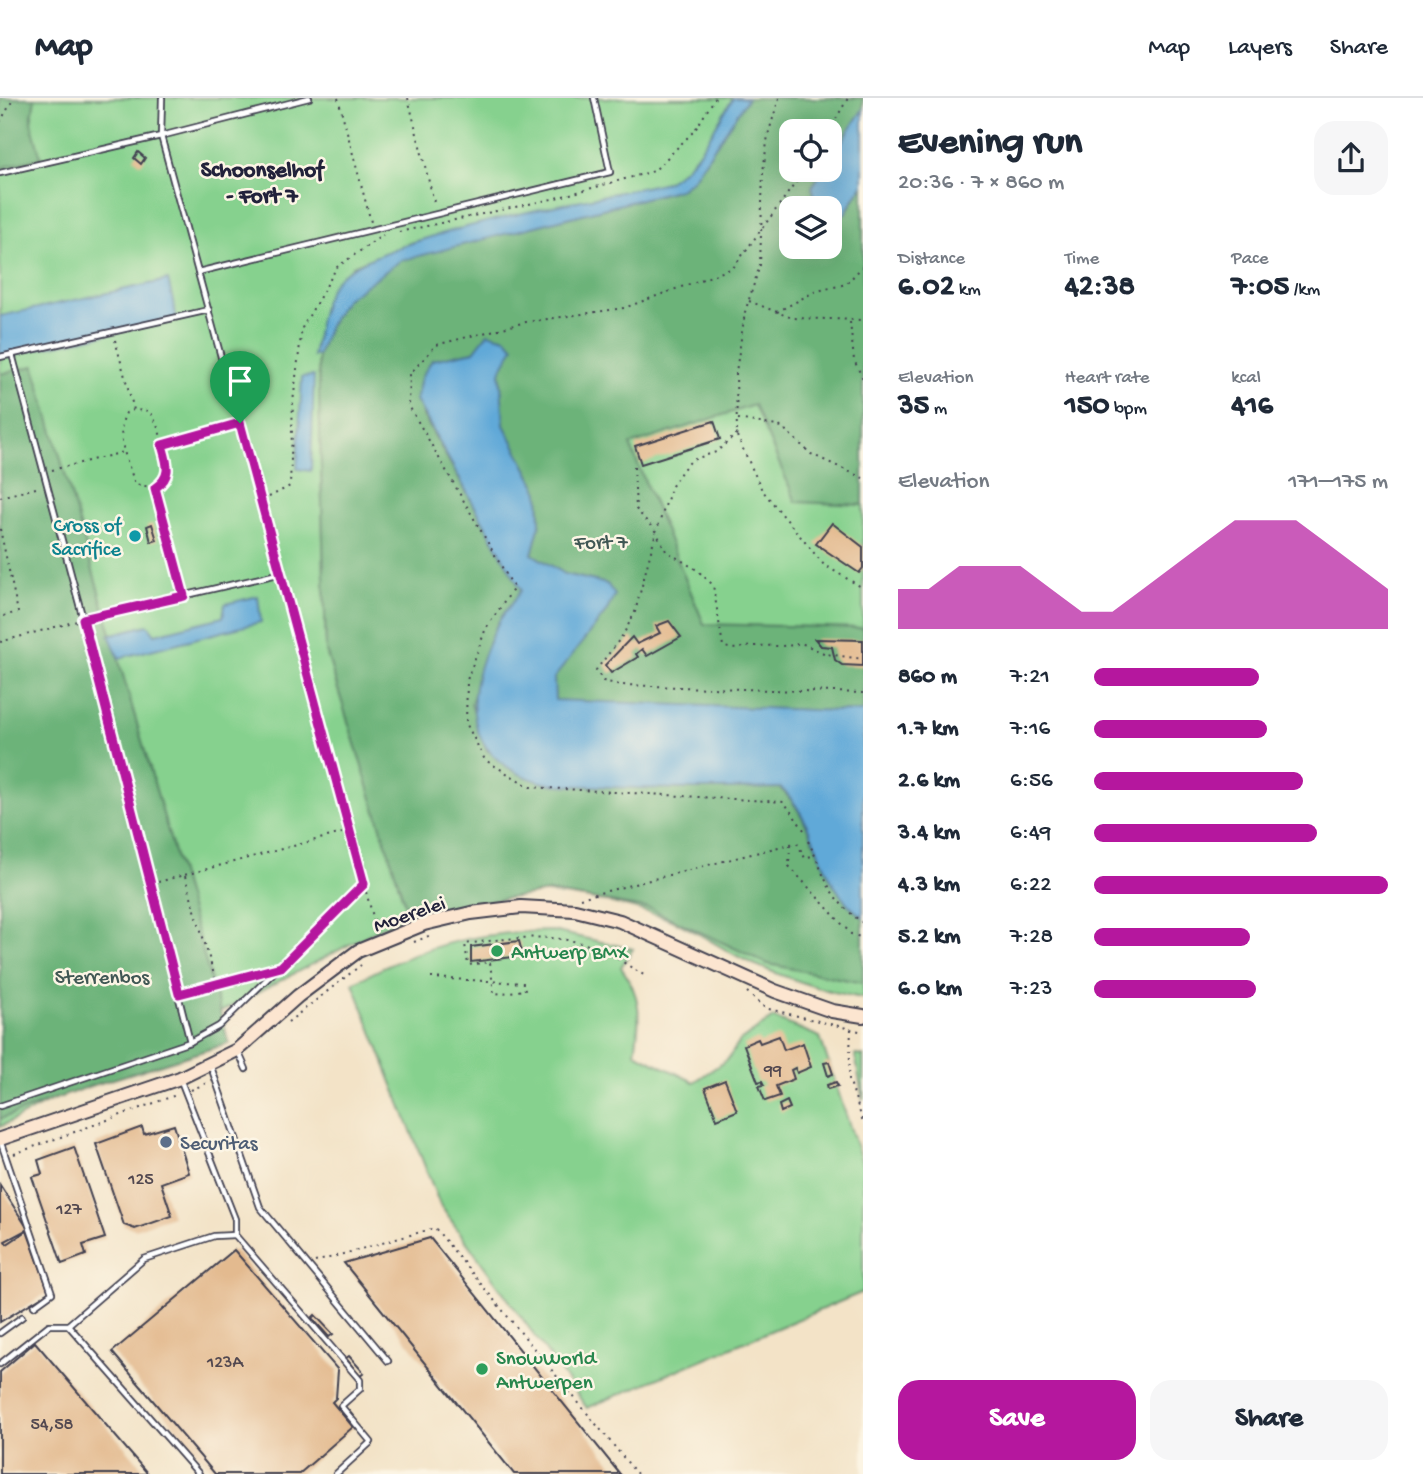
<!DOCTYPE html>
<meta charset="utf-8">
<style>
body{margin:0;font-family:"Gochi Hand",sans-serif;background:#f6f6f7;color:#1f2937;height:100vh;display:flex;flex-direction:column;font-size:26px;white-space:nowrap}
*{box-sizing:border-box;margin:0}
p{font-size:23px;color:#747a83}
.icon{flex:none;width:38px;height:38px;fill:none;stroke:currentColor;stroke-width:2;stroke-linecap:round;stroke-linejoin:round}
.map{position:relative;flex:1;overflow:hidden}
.drawer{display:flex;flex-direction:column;background:#fff;width:560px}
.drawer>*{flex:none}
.controls{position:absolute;left:779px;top:21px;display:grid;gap:14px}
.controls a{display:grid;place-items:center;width:63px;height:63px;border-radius:14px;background:#fff;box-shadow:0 7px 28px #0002;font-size:35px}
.pin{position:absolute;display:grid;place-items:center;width:60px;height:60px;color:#fff;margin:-72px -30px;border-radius:50% 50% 50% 0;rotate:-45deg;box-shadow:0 0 7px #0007}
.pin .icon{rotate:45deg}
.round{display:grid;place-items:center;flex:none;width:74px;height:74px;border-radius:21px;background:#f6f6f7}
.headline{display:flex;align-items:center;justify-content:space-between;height:119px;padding:0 35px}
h1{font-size:38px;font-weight:700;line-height:52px}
.figures{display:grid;grid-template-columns:repeat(3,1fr);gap:10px;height:119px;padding:7px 35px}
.figures div{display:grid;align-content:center}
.figures b{font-size:30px;font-weight:700}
.figures small{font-size:19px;font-weight:400}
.figures p{font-size:19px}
.chart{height:196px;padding:14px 35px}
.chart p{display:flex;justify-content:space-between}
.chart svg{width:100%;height:126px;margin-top:7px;fill:#b5179e;opacity:.7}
.button{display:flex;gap:14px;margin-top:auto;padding:14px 35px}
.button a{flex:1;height:80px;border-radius:21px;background:#b5179e;color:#fff;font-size:28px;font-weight:700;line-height:80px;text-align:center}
.button a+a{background:#f6f6f7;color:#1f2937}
ul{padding:0 35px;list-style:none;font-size:23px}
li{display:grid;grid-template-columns:112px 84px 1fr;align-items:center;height:52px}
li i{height:18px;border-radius:9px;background:#b5179e}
header{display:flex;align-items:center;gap:42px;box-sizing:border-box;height:98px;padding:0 35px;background:#fff;border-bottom:2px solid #e0e1e3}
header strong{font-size:33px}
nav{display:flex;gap:38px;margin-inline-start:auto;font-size:24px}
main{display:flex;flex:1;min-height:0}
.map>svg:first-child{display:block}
.green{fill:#86d18e;stroke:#547a64;stroke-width:2;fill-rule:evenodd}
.forest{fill:#6cb379;stroke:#476a5a;stroke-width:2}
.water{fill:#61a9d8;stroke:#42668a;stroke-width:2}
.building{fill:#e3ba8f}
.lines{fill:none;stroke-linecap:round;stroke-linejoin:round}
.lane-casing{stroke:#413f50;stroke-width:8}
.secondary-casing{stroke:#413f50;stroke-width:16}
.path{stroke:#413f50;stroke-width:2;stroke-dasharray:2 5;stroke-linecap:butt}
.lane{stroke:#fff;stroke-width:4.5}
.secondary{stroke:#fce5d0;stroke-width:12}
.route-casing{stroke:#fff;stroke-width:14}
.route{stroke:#b5179e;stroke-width:9}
.culture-dot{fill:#0f9aa8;stroke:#fcf5e5;stroke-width:2.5}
.leisure-dot{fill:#2e9e5b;stroke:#fcf5e5;stroke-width:2.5}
.service-dot{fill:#5c6f8a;stroke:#fcf5e5;stroke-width:2.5}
.labels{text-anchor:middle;stroke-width:5;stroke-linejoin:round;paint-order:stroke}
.number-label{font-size:18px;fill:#524850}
.culture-label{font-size:21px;fill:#0d838f;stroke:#fcf5e5;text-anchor:end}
.park-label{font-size:21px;fill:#405754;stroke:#fcf5e5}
.street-label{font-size:21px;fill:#22223b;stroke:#fcf5e5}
.leisure-label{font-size:21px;fill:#27864d;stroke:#fcf5e5;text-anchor:start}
.service-label{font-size:21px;fill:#4e5e75;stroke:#fcf5e5;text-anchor:start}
.neighbourhood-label{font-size:23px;font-weight:bold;fill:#22223b;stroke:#fcf5e5}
</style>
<header>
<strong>Map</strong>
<nav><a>Map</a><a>Layers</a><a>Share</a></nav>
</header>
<main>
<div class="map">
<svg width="863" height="1376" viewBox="0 0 863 1376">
<rect width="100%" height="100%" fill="#fcf5e5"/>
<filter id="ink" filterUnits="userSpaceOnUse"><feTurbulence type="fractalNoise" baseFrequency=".0143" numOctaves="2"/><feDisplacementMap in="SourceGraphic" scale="14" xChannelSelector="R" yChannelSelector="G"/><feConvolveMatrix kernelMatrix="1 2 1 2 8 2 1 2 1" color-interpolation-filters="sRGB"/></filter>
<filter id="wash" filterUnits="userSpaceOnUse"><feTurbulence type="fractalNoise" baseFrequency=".00686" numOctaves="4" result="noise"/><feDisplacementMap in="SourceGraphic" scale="28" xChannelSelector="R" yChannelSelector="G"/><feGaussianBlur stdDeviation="1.57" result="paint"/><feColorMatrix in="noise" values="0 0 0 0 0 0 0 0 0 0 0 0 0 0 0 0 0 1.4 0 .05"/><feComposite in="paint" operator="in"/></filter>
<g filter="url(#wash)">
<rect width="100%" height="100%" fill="#f3e3c7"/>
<g class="green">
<path d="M0,0H733C714,30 698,66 667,84L412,144L352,168L314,258L318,257L326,553L340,597L721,59L863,0V900C825,894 786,880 751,865C722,852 696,831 666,820C580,790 488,791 398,786L408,816L0,1029ZM791,33H830V72H791ZM791,110H830V149H791Z"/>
<path d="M552,833L633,851L621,869C643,900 640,918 635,955L694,984L728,961L740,943L773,920L820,939L863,1068V1194L587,1310L440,1107L353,885C424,847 472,834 552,833Z"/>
<path d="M855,957L863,958V1002Z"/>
</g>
<g class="forest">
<path d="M0,0H35L31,24L41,60L0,70Z"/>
<path d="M748,0H863V11L830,62V33H791V72H823L812,89L818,110H791V149H830V117L845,116L863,86V407L796,404L754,307L630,347L704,526L863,530V614L555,603L553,580L606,514L607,486L565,476L532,456L540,426L539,394L504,328L500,274L474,253L432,262L421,314L522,492L497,526L471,606L487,653L673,691L780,690C818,724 818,788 863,819V885L768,866L651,811L549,794L408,816L326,553L318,257L329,228L345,202L400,162L680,91L693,81Z"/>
<path d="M34,268L229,945L91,988L0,1021V276Z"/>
</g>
<g class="water">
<path d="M733,0H748L693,81L680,91L400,163L345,202L329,228L318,257L313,258C318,235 320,205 333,186C365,140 603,99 667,84C698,66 714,30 733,0Z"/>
<path d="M863,11V86L844,117H830V110H818L812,89L823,72H830V62Z"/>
<path d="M168,182L177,221L0,259V218Z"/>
<path d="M488,235L506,240L514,249L500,274L504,327L539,394L540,426L532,456L565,476L607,486L615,497L606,514L554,580L555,602L863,614V819C818,789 819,724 781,690C718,691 656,692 594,688C578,687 557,689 541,684C457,659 463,593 497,527C503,514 514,504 521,492L416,302L421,280L432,262L474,253Z"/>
<path d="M314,278L311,373L297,371L302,279Z"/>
<path d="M258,498L261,524L119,560L109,537L148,527L155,536L223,519L225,506Z"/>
</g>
<g id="blocks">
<g class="building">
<path d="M138,54L145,60L141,66L134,60Z"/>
<path d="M714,323L720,341L641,366L635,348Z"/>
<path d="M832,425L863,449V470L859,475L816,446Z"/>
<path d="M152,426L157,442L151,444L147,428Z"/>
<path d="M669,523L681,539L647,558L642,551L636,556L638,559L611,575L605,567L632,539L637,546L660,535L656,528Z"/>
<path d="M815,541L863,542V568L842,567L835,562L832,549L821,548Z"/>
<path d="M519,843L523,858L471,864V849Z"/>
<path d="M779,938L784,952L803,945L811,969L797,975L795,970L791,972L794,981L776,988L780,998L765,1003L759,988L764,987L762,983L758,984L744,947L758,941L760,945Z"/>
<path d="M829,964L833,976L828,978L824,965Z"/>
<path d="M725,982L737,1013L717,1021L705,990Z"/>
<path d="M836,984L838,988L828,991L827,987Z"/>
<path d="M787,1003L790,1010L781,1014L779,1007Z"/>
<path d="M174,1027L189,1075L161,1085L172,1118L135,1131L124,1127L96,1046L142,1029L144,1036Z"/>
<path d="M74,1049L105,1140L83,1147L86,1157L62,1166L32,1079L42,1076L38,1062Z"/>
<path d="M0,1087L28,1131L5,1143L7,1146L27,1133L49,1194L0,1224Z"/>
<path d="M430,1140L620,1376H514L344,1165Z"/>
<path d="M234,1152L338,1272L336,1300L332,1304L353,1329L299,1376H215L112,1254Z"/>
<path d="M315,1217L333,1236L329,1239L312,1220Z"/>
<path d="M35,1244L148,1376H0V1274Z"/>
<path d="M349,1258L364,1275L360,1278L346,1260Z"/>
</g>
</g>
</g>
<g filter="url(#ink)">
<use href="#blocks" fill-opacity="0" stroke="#413f50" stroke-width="2"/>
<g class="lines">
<g class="lane-casing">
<g id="lane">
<path d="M0,75L161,38L309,0"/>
<path d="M198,174L610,74L594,0"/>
<path d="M12,256L83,521L190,944"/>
<path d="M0,259L209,212"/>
<path d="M83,521L282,475"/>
<path d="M179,896L280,869"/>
<path d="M238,953L246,971"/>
<path d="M210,966L260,1109L388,1263"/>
<path d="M181,983L235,1121V1137L360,1282V1291L341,1308L371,1344L336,1376"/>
<path d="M0,1008L190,944L219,928L364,786L161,38L162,0"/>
<path d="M0,1042L52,1195L34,1208"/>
<path d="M68,1227L199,1376"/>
<path d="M0,1235L22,1219"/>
<path d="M0,1266L49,1227H68L144,1161L214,1138L235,1137"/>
</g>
</g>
<g class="secondary-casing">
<path id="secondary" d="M0,1041L180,980L237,952L298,898L358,853L424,826L471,815L521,809L575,812L620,823L775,893L832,913L863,918"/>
</g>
<g class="path">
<path d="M338,0L371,124"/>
<path d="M408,0L435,108"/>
<path d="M779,0L768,37L763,74L760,167L745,214L736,274L737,338L762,392L824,467L863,490"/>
<path d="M0,24L14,0"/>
<path d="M829,33L848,0"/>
<path d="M399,134L552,101L654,73L695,32L715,0"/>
<path d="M749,203L792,220L863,222"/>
<path d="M777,214L814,194L846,186L863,168"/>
<path d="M850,224L854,262L863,281"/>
<path d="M115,242L134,312L149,313C158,321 173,373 165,384C162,387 158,388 155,390L182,490"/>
<path d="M133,312L126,315C114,337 128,364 135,386L155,390"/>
<path d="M738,321L782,329L811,356L863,380"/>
<path d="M737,336L716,354L692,362L683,371L672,388L656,434L666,453L697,472L713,487L723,548C736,554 742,548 756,548C773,547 784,550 801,545L826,556L863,561"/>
<path d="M163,347L232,327"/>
<path d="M634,369L636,411L656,434L635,514L623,537L596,572L603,583L621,587L863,595"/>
<path d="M52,372L124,354"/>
<path d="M0,399L40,389"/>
<path d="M269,399L290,388L293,304L302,230L337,169L383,137"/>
<path d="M0,431L18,514L0,519"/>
<path d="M0,544L77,523"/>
<path d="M804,732L784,704L530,689L485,662L466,625L467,582L486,530L514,490L409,308L410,276L436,247L526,224L624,210L733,170L805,72"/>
<path d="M808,743C828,782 824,796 863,825"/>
<path d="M790,747L789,768L851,836L863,840"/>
<path d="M185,778L215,880"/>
<path d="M158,784L342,735"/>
<path d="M366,794L376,829"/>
<path d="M580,800L790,746L797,745L805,760L815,757"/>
<path d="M376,831L385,828"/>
<path d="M414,844L431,837"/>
<path d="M431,880L524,885L525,892L494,896C493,885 491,875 490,864L468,867L465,846C510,840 556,833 599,851C615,857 630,870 646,878"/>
<path d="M747,894L765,910L863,934"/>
<path d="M288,924L361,867"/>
<path d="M851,931L849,981L863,1024"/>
<path d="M191,992L209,984"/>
<path d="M14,1056L176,997"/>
<path d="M315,1164L435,1130L637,1376"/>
</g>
<use href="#lane" class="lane"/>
<use href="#secondary" class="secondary"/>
</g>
</g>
<g class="lines" filter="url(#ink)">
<g class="route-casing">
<path id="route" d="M240,325L364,786L281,869L179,896L83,521L184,498L155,390C173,378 167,365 162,347Z"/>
</g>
<use href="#route" class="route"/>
</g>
<circle class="culture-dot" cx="135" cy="438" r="7"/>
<g class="leisure-dot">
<circle cx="497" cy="853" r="7"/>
<circle cx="482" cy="1271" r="7"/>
</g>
<circle class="service-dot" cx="166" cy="1044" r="7"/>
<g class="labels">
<g class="number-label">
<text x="773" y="977">99</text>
<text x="141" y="1086">125</text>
<text x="69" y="1116">127</text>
<text x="225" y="1269">123A</text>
<text x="52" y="1331">54,58</text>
</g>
<g class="culture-label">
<text x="121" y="433">Cross of<tspan x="121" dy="24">Sacrifice</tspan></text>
</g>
<g class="park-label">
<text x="601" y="450">Fort 7</text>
<text x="102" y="885">Sterrenbos</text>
</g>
<g class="street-label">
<text transform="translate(409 815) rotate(-19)" y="7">Moerelei</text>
</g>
<g class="leisure-label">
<text x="511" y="860">Antwerp BMX</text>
<text x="496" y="1266">SnowWorld<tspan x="496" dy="24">Antwerpen</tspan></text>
</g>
<g class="service-label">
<text x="180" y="1051">Securitas</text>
</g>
<g class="neighbourhood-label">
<text x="262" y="78">Schoonselhof<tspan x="262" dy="26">- Fort 7</tspan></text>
</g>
</g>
</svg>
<div class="controls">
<a><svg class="icon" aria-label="locate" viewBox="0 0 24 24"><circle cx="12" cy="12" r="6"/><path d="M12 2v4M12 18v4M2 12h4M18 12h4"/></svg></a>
<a><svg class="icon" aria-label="layers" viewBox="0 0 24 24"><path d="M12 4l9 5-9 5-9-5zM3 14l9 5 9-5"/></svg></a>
</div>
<div class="pin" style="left:240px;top:325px;background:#1e9e55"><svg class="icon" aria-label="arrive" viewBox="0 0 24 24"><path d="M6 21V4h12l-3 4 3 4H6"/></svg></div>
</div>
<section class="drawer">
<div class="headline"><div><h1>Evening run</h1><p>20:36 · 7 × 860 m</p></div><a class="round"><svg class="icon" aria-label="share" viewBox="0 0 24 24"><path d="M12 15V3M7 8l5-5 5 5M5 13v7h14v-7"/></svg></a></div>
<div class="figures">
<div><p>Distance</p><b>6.02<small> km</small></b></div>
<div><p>Time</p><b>42:38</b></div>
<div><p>Pace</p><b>7:05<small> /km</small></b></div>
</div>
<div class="figures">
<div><p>Elevation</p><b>35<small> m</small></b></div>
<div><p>Heart rate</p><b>150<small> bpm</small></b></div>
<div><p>kcal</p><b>416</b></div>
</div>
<div class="chart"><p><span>Elevation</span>171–175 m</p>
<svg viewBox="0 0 160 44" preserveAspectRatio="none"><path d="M0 44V30L10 30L20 22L30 22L40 22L50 30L60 38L70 38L80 30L90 22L100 14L110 6L120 6L130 6L140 14L150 22L160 30V44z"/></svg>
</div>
<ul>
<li><b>860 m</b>7:21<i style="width:56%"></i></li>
<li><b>1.7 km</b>7:16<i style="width:59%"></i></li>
<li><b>2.6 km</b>6:56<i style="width:71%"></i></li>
<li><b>3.4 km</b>6:49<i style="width:76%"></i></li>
<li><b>4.3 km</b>6:22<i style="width:100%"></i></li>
<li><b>5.2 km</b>7:28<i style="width:53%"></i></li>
<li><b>6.0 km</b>7:23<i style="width:55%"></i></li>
</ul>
<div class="button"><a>Save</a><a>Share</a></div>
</section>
</main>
